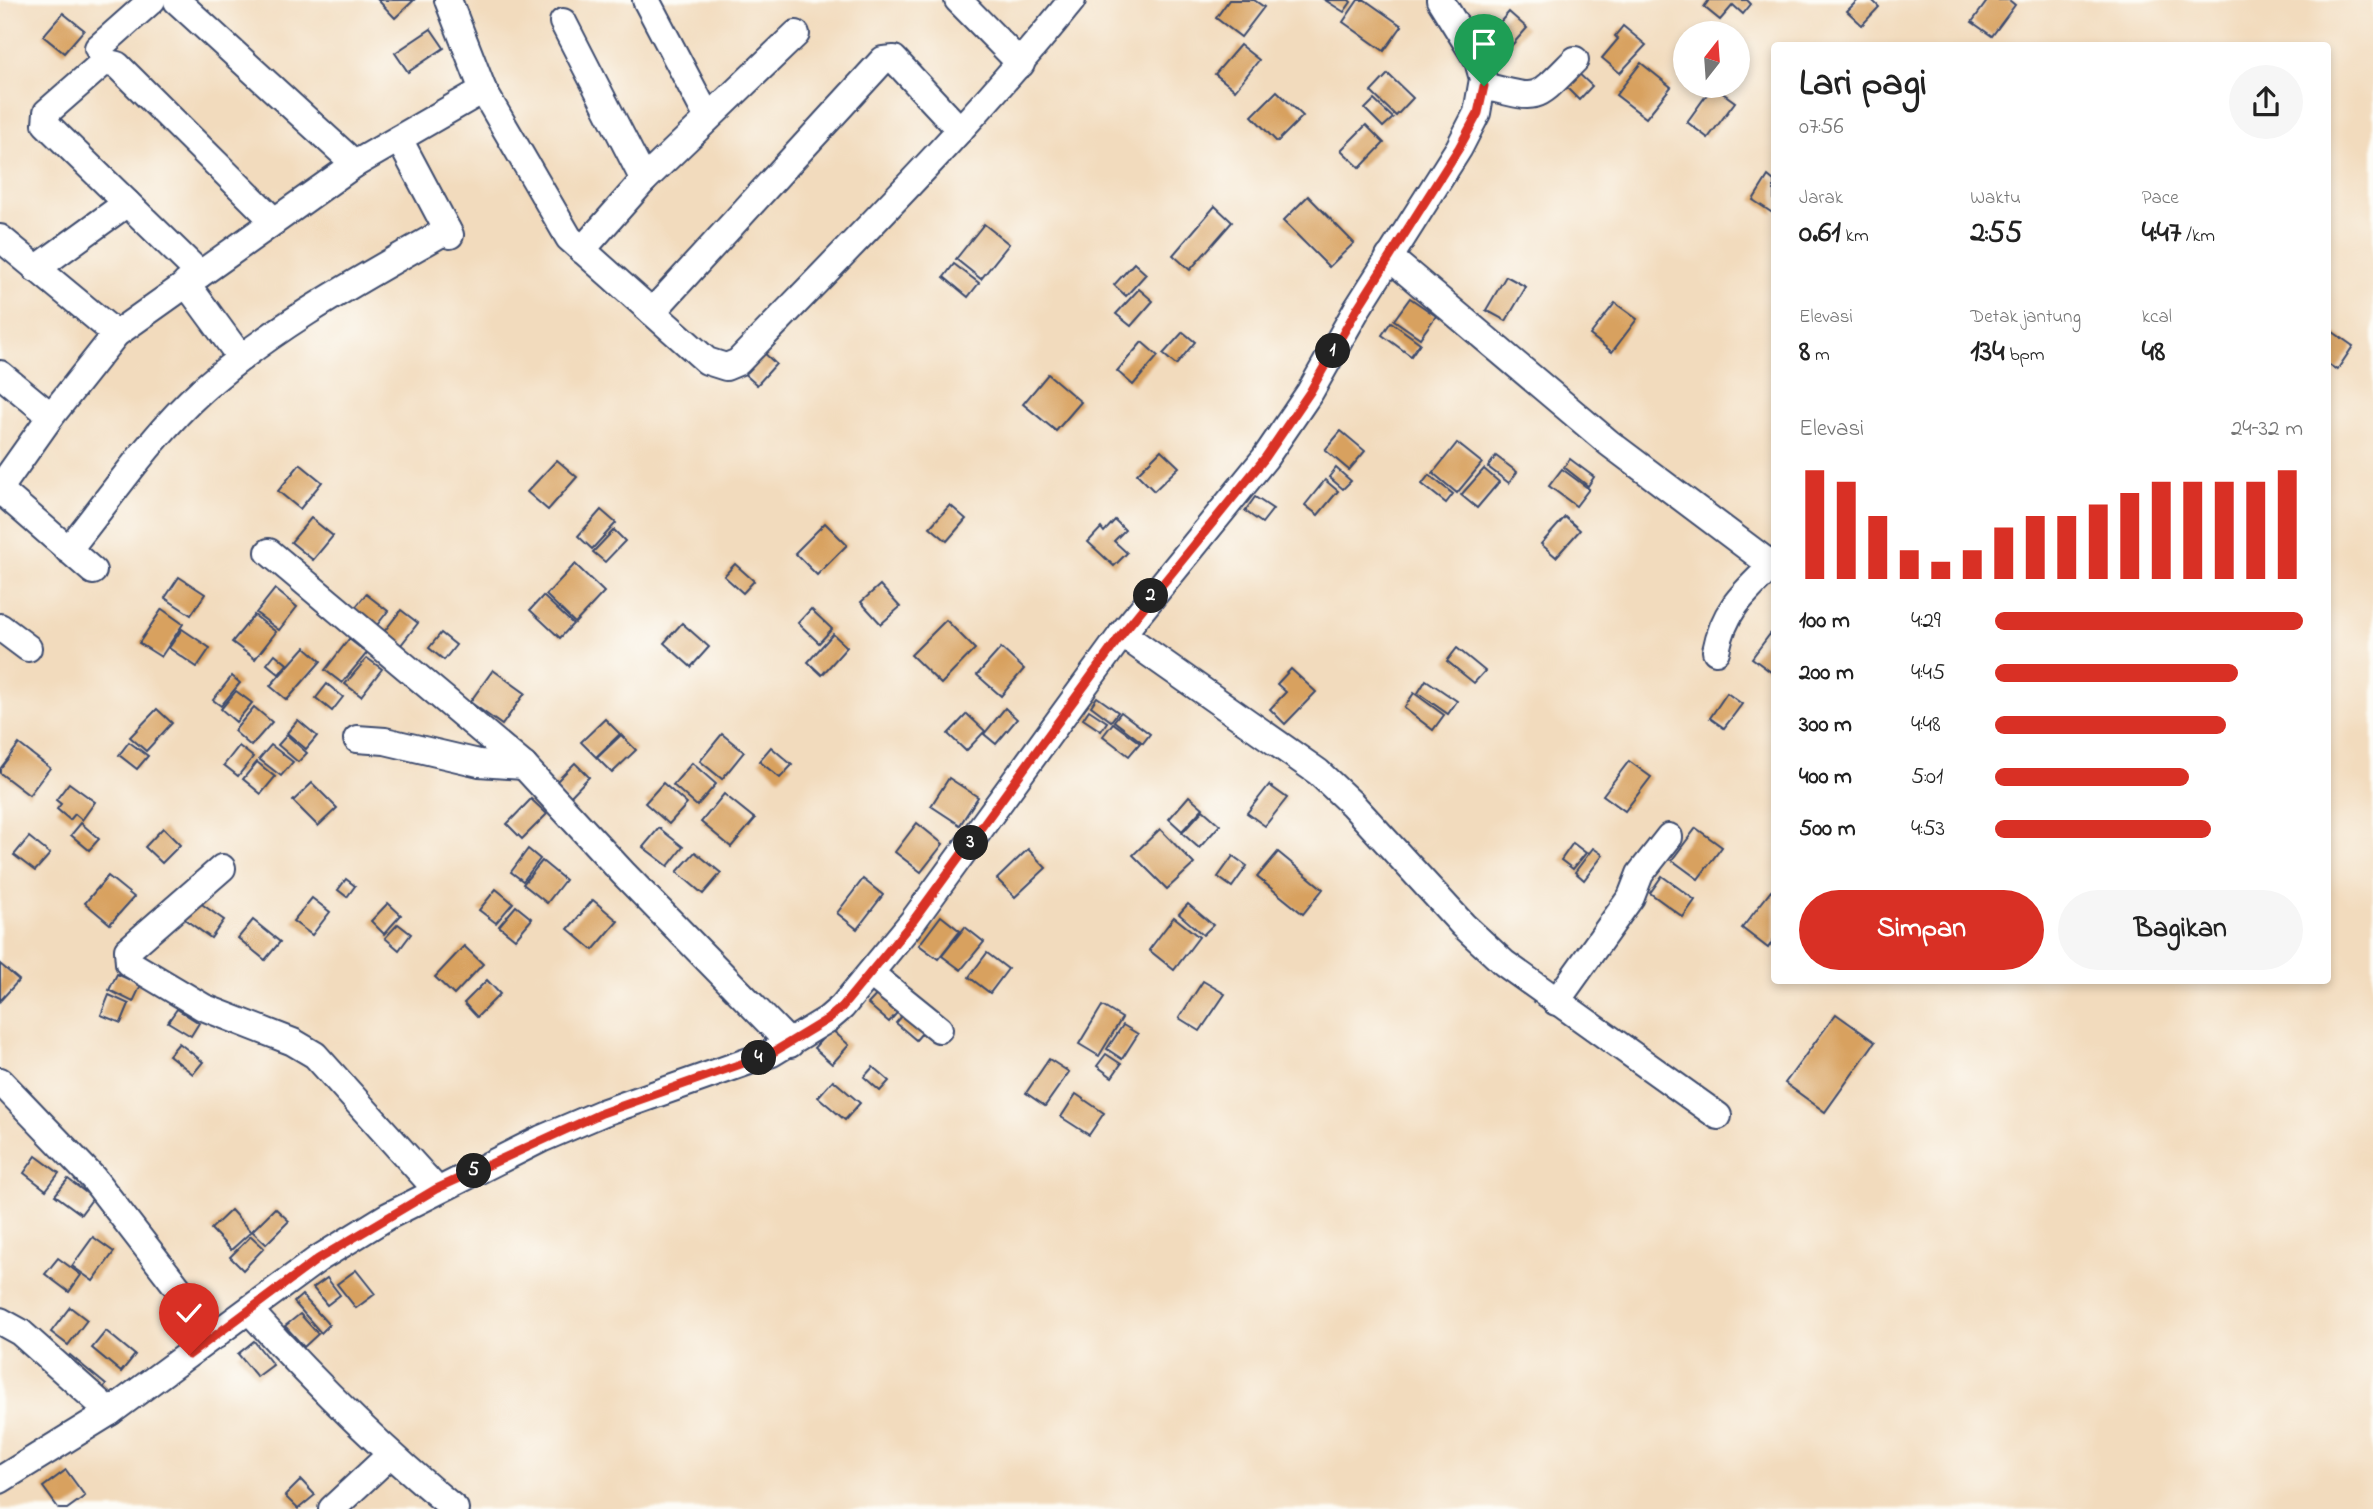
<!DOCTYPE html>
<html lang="id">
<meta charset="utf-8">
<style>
body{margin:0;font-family:"Indie Flower",sans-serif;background:#f6f6f6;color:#222;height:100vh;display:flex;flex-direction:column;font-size:26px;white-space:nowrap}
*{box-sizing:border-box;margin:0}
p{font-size:23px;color:#767676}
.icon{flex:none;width:38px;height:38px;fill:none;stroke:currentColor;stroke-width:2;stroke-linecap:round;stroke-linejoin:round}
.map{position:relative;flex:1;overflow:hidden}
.drawer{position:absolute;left:1771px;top:42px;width:560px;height:942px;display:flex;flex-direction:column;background:#fff;border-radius:7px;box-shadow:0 4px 10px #0003}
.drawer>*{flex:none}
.needle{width:46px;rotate:17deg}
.controls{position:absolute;left:1673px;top:21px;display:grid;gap:14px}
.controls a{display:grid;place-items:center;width:77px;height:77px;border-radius:50%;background:#fff;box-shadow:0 4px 10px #0003;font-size:35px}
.pin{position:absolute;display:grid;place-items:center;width:60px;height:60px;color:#fff;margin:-72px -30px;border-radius:50% 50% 50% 0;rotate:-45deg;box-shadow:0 0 7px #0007}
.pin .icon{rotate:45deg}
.km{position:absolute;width:35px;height:35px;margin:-18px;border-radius:50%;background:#222;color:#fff;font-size:19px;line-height:35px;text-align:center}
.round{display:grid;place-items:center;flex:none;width:74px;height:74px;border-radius:37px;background:#f6f6f6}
.overview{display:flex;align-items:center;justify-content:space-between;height:119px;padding:0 28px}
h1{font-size:38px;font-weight:700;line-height:52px}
.metrics{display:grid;grid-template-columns:repeat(3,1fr);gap:10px;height:119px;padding:7px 28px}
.metrics div{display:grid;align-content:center}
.metrics b{font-size:30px;font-weight:700}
.metrics small{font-size:19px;font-weight:400}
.metrics p{font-size:19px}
.chart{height:196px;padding:14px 28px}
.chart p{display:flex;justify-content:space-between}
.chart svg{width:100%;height:126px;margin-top:7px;stroke:#d93025;stroke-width:6}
.cta{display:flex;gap:14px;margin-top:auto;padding:14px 28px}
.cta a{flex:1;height:80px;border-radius:42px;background:#d93025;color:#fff;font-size:28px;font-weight:700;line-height:80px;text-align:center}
.cta a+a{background:#f6f6f6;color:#222}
ul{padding:0 28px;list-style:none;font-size:23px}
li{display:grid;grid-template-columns:112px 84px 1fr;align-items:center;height:52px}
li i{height:18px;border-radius:9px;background:#d93025}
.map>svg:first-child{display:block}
.building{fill:#d8a15f}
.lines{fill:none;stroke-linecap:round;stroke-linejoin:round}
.minor-casing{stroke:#3b496c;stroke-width:30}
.minor{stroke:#fff;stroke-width:26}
.route-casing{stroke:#fff;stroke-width:14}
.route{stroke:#d93025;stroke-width:9}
</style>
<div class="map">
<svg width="2373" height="1509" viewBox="0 0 2373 1509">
<rect width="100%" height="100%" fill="#fdfcf7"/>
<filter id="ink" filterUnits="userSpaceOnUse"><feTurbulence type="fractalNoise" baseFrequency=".0143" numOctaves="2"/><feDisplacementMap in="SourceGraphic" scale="14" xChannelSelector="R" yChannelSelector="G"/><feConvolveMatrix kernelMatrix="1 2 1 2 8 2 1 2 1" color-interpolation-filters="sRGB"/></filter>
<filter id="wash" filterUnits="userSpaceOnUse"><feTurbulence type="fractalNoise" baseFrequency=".00686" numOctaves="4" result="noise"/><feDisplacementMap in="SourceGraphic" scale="28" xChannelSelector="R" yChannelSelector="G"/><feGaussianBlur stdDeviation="1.57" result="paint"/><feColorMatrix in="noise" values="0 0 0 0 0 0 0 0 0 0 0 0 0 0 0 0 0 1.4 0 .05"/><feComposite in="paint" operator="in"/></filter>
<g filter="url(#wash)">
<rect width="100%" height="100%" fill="#f2dbbd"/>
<g id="blocks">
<g class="building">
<path d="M378,0H414L395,18Z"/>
<path d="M1229,0H1254L1264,7L1241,37L1216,18Z"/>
<path d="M1325,0H1349L1351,2L1344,12Z"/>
<path d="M1358,0H1365L1402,26L1384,51L1343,22Z"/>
<path d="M1709,0H1747L1751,4L1743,14L1733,5L1720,20L1704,7Z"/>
<path d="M1858,0H1872L1879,7L1862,25L1847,11Z"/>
<path d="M1988,0H2009L2015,5L1992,36L1972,22Z"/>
<path d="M1509,12L1527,28L1512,45L1494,29Z"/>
<path d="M63,13L84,30L64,53L43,36Z"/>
<path d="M1623,26L1646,45L1620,73L1602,58L1618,39L1615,36Z"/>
<path d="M431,29L444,48L408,72L395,53Z"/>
<path d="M1240,45L1259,60L1235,90L1215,74Z"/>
<path d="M1641,63L1671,87L1646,118L1616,95Z"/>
<path d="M1576,71L1592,86L1579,100L1563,84Z"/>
<path d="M1388,74L1413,98L1396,116L1371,92Z"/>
<path d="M1713,86L1735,102L1708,138L1687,122Z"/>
<path d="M1277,91L1303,116L1277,142L1252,116Z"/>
<path d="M1374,100L1393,118L1383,127L1365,109Z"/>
<path d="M1366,125L1384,143L1360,168L1341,150Z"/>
<path d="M1768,176L1774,181V214L1753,200Z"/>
<path d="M1308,196L1354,243L1329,267L1283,221Z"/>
<path d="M1215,206L1232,222L1190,270L1173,255Z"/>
<path d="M984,224L1009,244L981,279L956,259Z"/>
<path d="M1134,263L1146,274L1126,296L1114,285Z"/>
<path d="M954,264L979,283L968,297L944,277Z"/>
<path d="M1506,276L1526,287L1506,321L1486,310Z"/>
<path d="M1139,289L1153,301L1131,326L1116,314Z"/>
<path d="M1410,298L1436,316L1420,338L1394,320Z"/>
<path d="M1615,303L1637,319L1612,352L1590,335Z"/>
<path d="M1391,322L1420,343L1411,356L1382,335Z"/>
<path d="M1183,332L1195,342L1176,365L1163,354Z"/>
<path d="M2333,332L2353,346L2337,370L2328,364V340Z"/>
<path d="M1142,342L1158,356L1133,385L1117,371Z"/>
<path d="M760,349L776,364L757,385L741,371Z"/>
<path d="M1048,374L1081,402L1056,431L1023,404Z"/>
<path d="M1341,431L1365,451L1349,470L1325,450Z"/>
<path d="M1457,443L1482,463L1457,493L1433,473Z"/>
<path d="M1161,450L1179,467L1154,491L1137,474Z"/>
<path d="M1496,456L1517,472L1509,483L1488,467Z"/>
<path d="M1570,459L1594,477L1588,486L1564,467Z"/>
<path d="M557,460L577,477L548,510L527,492Z"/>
<path d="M300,464L322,482L300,509L278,491Z"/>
<path d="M1336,468L1351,481L1343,489L1329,477Z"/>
<path d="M1484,469L1499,482L1477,508L1461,495Z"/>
<path d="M1562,469L1589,489L1576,506L1549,486Z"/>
<path d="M1429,475L1453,494L1446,503L1422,484Z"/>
<path d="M1325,480L1338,491L1318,515L1305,505Z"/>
<path d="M1255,497L1273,509L1262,523L1245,511Z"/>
<path d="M950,505L966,519L947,541L930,527Z"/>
<path d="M601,510L616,523L592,549L578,536Z"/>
<path d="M1565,517L1580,530L1556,557L1541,544Z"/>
<path d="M311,518L333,536L313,560L291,542Z"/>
<path d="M1115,520L1125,530L1114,541L1127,553L1114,566L1088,542L1101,528L1104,532Z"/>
<path d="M825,523L847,545L817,575L795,553Z"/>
<path d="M614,530L625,541L605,562L593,552Z"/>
<path d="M575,564L604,592L575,623L546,595Z"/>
<path d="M735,564L754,581L743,593L724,576Z"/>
<path d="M179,577L205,594L191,615L165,598Z"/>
<path d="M880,585L900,607L881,624L861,602Z"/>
<path d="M275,589L297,607L279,630L256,613Z"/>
<path d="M366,594L388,611L373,630L351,613Z"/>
<path d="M543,596L573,624L560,638L530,610Z"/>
<path d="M162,609L183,624L161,657L139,643Z"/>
<path d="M811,609L832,629L819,643L798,623Z"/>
<path d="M401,610L418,623L397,650L380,637Z"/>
<path d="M254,615L276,632L255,659L232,642Z"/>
<path d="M946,620L975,649L941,684L911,655Z"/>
<path d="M682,623L709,647L691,667L664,643Z"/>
<path d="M182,629L210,648L197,667L169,648Z"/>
<path d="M441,633L456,645L444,660L429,648Z"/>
<path d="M833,634L847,647L822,675L808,662Z"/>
<path d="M1770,634L1774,638V667L1771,672L1752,658Z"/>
<path d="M349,639L367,653L342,683L325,670Z"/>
<path d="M305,647L321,661L287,700L270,686Z"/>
<path d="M1001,648L1024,669L1001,696L977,675Z"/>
<path d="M1457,648L1485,671L1474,683L1447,661Z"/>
<path d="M275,654L287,664L279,674L267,664Z"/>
<path d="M367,658L382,669L361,696L345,684Z"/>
<path d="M1291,669L1316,692L1285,724L1270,709L1286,692L1277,684Z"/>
<path d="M493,670L525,693L502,725L470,702Z"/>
<path d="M232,676L240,683L221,706L213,700Z"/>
<path d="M1426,680L1457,701L1448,714L1418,693Z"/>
<path d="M327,684L343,697L332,711L316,698Z"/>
<path d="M236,691L252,703L236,722L221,709Z"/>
<path d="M1414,693L1444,715L1433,730L1404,708Z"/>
<path d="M1727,693L1742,704L1724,728L1710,718Z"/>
<path d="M1097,697L1118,712L1111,721L1091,706Z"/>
<path d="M254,707L272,722L251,746L234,731Z"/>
<path d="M1005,708L1017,719L996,744L984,734Z"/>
<path d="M157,709L172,723L146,751L130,737Z"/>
<path d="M1089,710L1107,722L1101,731L1083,719Z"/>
<path d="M1121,712L1150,734L1143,743L1114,721Z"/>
<path d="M967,714L985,731L966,751L948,734Z"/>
<path d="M605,719L620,734L596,757L581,742Z"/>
<path d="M298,720L317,736L306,749L287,733Z"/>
<path d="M1113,723L1140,743L1129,756L1103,736Z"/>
<path d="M722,734L744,752L722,779L700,761Z"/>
<path d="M287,735L307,753L298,762L278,745Z"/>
<path d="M621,735L636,750L612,773L597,758Z"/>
<path d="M129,742L148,756L137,769L119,755Z"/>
<path d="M19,744L50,768L29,795L0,773V769Z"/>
<path d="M271,745L293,762L281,776L259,759Z"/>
<path d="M239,746L253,757L238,776L224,765Z"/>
<path d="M771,747L792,765L780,778L759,761Z"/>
<path d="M1629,761L1651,777L1625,811L1603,795Z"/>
<path d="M257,762L275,777L261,794L243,779Z"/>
<path d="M575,763L589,777L567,800L552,786Z"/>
<path d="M692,763L716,784L697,806L673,785Z"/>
<path d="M949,778L978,797L960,825L931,806Z"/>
<path d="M69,783L95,802L82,820L75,814L70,820L57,809L61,804L56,800Z"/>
<path d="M312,783L337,808L318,826L293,801Z"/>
<path d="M663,783L687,804L669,824L645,803Z"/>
<path d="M1269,785L1287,798L1265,826L1247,813Z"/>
<path d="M724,794L755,819L731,847L701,822Z"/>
<path d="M1189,796L1203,808L1182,831L1169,819Z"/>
<path d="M531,799L547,814L522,839L507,824Z"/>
<path d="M1203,810L1220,825L1199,848L1182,833Z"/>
<path d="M81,823L99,839L89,850L71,835Z"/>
<path d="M917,823L943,844L921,872L895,852Z"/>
<path d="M163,828L180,845L162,863L145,847Z"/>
<path d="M659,828L683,847L668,866L643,847Z"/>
<path d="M1696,828L1722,847L1698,879L1672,860Z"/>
<path d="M1160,829L1194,864L1167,889L1133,855Z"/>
<path d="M29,837L50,854L35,871L14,855Z"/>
<path d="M1573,843L1586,853L1573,869L1561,860Z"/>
<path d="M1593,848L1603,855L1584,880L1575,872Z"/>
<path d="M528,849L540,859L523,881L511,872Z"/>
<path d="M1028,849L1046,868L1015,897L997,879Z"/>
<path d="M695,852L721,873L703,894L677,872Z"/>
<path d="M1278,852L1323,889L1303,914L1257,877Z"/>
<path d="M1233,856L1247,866L1232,887L1218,877Z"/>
<path d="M542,861L565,880L547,903L523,884Z"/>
<path d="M108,876L134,897L110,924L85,903Z"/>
<path d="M1662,876L1695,900L1683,917L1650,893Z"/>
<path d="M346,879L355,886L347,897L338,890Z"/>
<path d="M863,879L883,895L857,929L837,913Z"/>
<path d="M496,889L513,903L496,923L479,910Z"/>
<path d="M1771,891L1774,894V939L1768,948L1742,928Z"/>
<path d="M312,898L330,912L312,935L293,921Z"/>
<path d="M196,900L224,920L211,938L183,918Z"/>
<path d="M593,900L618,921L593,950L568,929Z"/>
<path d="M388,903L401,915L384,934L371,921Z"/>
<path d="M1188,904L1213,925L1203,935L1179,914Z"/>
<path d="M516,906L532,919L515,939L499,926Z"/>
<path d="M941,916L960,931L938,959L919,945Z"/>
<path d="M1174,917L1199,937L1174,970L1149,950Z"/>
<path d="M253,920L280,942L265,960L238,938Z"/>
<path d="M398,924L411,934L399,950L385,938Z"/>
<path d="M965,927L984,942L961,970L942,956Z"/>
<path d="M464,946L483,964L454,995L435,977Z"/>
<path d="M987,953L1008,969L990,993L969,977Z"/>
<path d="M0,964L19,980L0,1001Z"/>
<path d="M117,974L141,985L133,1002L109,990Z"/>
<path d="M487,980L500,994L477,1017L464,1003Z"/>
<path d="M1203,981L1225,994L1200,1031L1179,1018Z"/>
<path d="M883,988L903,1006L889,1022L868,1004Z"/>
<path d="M109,995L129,1004L121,1023L101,1015Z"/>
<path d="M1102,1006L1122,1018L1099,1056L1079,1044Z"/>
<path d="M177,1009L199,1023L191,1036L168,1022Z"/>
<path d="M908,1009L928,1026L916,1040L896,1023Z"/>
<path d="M1836,1014L1875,1042L1825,1112L1785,1083Z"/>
<path d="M1123,1025L1138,1034L1122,1059L1107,1049Z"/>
<path d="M831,1029L849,1045L832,1064L814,1048Z"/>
<path d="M179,1043L203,1062L193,1074L169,1055Z"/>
<path d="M1106,1054L1121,1064L1112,1077L1097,1066Z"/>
<path d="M1049,1059L1069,1072L1045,1106L1026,1093Z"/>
<path d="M873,1067L889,1081L880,1091L864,1077Z"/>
<path d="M833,1080L860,1103L845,1120L818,1097Z"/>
<path d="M1076,1094L1104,1113L1089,1135L1061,1117Z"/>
<path d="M36,1156L59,1173L46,1190L24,1173Z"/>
<path d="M68,1179L93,1198L81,1214L55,1195Z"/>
<path d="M275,1208L289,1221L266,1244L252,1231Z"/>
<path d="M231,1210L251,1232L231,1250L211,1229Z"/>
<path d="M251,1236L264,1248L243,1270L230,1257Z"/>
<path d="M93,1237L114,1252L93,1281L72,1266Z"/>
<path d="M58,1258L81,1275L69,1292L45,1274Z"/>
<path d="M356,1270L375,1294L356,1308L337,1284Z"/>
<path d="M327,1278L340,1295L327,1305L313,1288Z"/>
<path d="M302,1295L329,1325L321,1333L294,1302Z"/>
<path d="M70,1307L87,1320L68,1345L51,1332Z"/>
<path d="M300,1314L318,1334L304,1347L285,1326Z"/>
<path d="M106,1331L135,1355L121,1372L92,1348Z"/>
<path d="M254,1341L273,1365L257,1377L238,1354Z"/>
<path d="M70,1355L106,1385L98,1395L62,1364Z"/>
<path d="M66,1470L85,1496L67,1509H59L43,1487Z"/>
<path d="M301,1480L315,1495L298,1509L285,1496Z"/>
</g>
</g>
</g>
<g filter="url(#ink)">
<use href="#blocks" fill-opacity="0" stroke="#3b496c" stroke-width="2"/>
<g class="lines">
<g class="minor-casing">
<g id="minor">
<path d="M448,0L483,90"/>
<path d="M646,0L708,118"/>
<path d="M958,0L1021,64"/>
<path d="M177,1L355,164"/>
<path d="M563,22L644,180"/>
<path d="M98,48L152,0"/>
<path d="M1484,86C1541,100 1533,102 1575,60"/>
<path d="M399,139L450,235"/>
<path d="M0,238L116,334"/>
<path d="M582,250L644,180L796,34"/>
<path d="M1389,257L1609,443L1774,567"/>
<path d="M36,269L127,203"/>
<path d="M200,274L46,124L47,112L104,62L117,65L274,221"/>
<path d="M186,283L241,358"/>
<path d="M652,312L883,60L894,59L960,130"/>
<path d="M0,374L51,416"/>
<path d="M0,488L51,416L116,334L355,164L483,90L569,238L707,361L726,367L738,362C852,244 969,128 1072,0"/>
<path d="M0,490L93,571"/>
<path d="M68,550C111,497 151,436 202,390C275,325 363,278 447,230"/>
<path d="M269,552L524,766L623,873L790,1044"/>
<path d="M0,627L28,648"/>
<path d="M1122,634L1318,772L1352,804L1463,925L1504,963L1718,1116"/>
<path d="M1716,651C1724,610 1743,594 1772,566"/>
<path d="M357,739L385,741L479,763L524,766"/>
<path d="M222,868L128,950L129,963L203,1007L293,1042L315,1055L436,1189"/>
<path d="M871,974L939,1029"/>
<path d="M1556,1002L1631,897L1640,874L1669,837"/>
<path d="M0,1081L93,1178L215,1336"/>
<path d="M250,1311C314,1382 381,1449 455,1509"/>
<path d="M0,1321L20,1332L110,1412"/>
<path d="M0,1480L110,1412L318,1259L388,1216L541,1139L602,1113L772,1053L828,1019L842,1007L913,921L1122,634L1265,458L1310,392L1357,309L1459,148L1477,113L1483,79L1478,61L1440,0"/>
<path d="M332,1509L390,1455"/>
</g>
</g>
<use href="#minor" class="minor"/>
</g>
</g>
<g class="lines" filter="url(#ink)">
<g class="route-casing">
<path id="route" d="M189,1355L318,1259L436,1189L602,1113L772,1053L828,1019L842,1007L913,921L1122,634L1265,458L1310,392L1357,309L1459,148L1478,113L1484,86"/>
</g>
<use href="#route" class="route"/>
</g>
</svg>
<div class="controls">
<a><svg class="needle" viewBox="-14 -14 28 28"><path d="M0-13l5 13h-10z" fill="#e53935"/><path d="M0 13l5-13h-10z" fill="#767676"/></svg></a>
</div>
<div class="pin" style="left:1484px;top:86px;background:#1e9e55"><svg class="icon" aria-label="arrive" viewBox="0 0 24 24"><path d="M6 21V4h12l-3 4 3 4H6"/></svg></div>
<div class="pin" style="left:189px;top:1355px;background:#d93025"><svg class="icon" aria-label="check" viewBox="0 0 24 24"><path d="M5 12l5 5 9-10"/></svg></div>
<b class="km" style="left:1333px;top:351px">1</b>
<b class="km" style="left:1151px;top:596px">2</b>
<b class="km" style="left:971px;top:843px">3</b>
<b class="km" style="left:759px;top:1058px">4</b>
<b class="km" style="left:474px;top:1171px">5</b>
<section class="drawer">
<div class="overview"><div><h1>Lari pagi</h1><p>07:56</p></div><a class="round"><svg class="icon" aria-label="share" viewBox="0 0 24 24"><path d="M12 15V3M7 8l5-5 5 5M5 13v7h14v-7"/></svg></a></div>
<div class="metrics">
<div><p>Jarak</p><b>0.61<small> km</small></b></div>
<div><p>Waktu</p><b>2:55</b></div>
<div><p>Pace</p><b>4:47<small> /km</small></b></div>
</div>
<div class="metrics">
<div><p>Elevasi</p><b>8<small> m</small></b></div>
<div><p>Detak jantung</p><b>134<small> bpm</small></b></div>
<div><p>kcal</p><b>48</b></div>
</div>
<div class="chart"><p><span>Elevasi</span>24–32 m</p>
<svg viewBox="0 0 160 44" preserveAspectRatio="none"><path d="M5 44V6M15 44V10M25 44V22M35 44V34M45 44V38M55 44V34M65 44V26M75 44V22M85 44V22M95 44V18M105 44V14M115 44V10M125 44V10M135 44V10M145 44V10M155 44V6"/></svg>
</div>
<ul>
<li><b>100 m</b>4:29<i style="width:100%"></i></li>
<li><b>200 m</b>4:45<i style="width:79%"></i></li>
<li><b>300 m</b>4:48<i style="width:75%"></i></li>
<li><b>400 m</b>5:01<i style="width:63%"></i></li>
<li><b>500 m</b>4:53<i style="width:70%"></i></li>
</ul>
<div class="cta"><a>Simpan</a><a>Bagikan</a></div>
</section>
</div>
